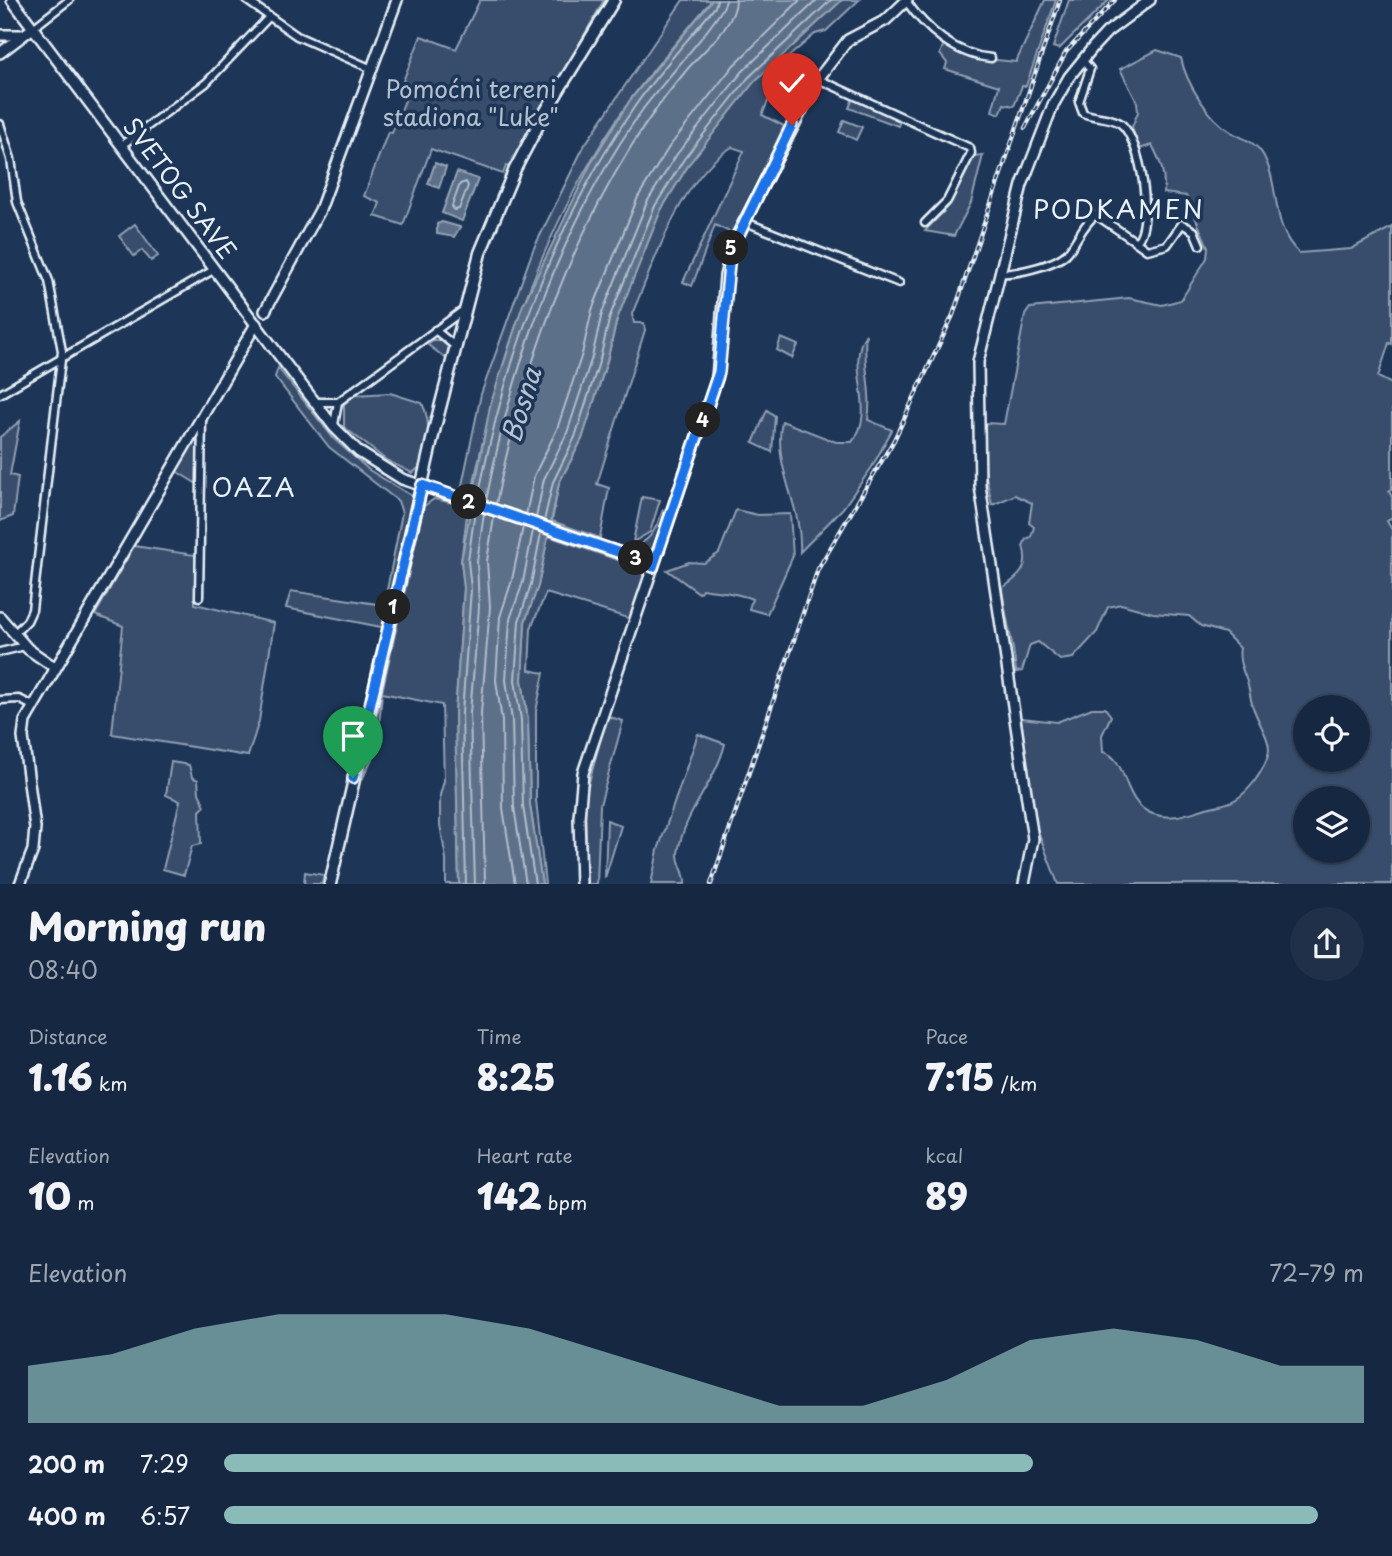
<!DOCTYPE html>
<meta charset="utf-8">
<style>
body{margin:0;font-family:"Playpen Sans",sans-serif;background:#1f3048;color:#f1f3f6;height:100vh;display:flex;flex-direction:column;font-size:26px;white-space:nowrap}
*{box-sizing:border-box;margin:0}
p{font-size:23px;color:#9ea6b1}
.icon{flex:none;width:38px;height:38px;fill:none;stroke:currentColor;stroke-width:2;stroke-linecap:round;stroke-linejoin:round}
.map{position:relative;height:884px;overflow:hidden}
.sheet{display:flex;flex-direction:column;background:#162841;flex:1}
.sheet>*{flex:none}
.tools{position:absolute;left:1293px;top:695px;display:grid;gap:14px}
.tools a{display:grid;place-items:center;width:77px;height:77px;border-radius:50%;background:#162841;box-shadow:0 2px 5px #0004,0 0 0 2px #35445a;font-size:35px}
.pin{position:absolute;display:grid;place-items:center;width:60px;height:60px;color:#fff;margin:-72px -30px;border-radius:50% 50% 50% 0;rotate:-45deg;box-shadow:0 0 7px #0007}
.pin .icon{rotate:45deg}
.km{position:absolute;width:35px;height:35px;margin:-18px;border-radius:50%;background:#222;color:#fff;font-size:19px;line-height:35px;text-align:center}
.round{display:grid;place-items:center;flex:none;width:74px;height:74px;border-radius:37px;background:#1f3048}
.summary{display:flex;align-items:center;justify-content:space-between;height:119px;padding:0 28px}
h1{font-size:38px;font-weight:800;line-height:52px}
.figures{display:grid;grid-template-columns:repeat(3,1fr);gap:10px;height:119px;padding:7px 28px}
.figures div{display:grid;align-content:center}
.figures b{font-size:35px;font-weight:800}
.figures small{font-size:19px;font-weight:400}
.figures p{font-size:19px}
.chart{height:196px;padding:14px 28px}
.chart p{display:flex;justify-content:space-between}
.chart svg{width:100%;height:126px;margin-top:7px;fill:#8bbbb9;opacity:.7}
ul{padding:0 28px;list-style:none;font-size:23px}
li{display:grid;grid-template-columns:112px 84px 1fr;align-items:center;height:52px}
li i{height:18px;border-radius:9px;background:#8bbbb9}
.map>svg:first-child{display:block}
.green{fill:#374d6c;stroke:#909fb2;stroke-width:2;fill-rule:evenodd}
.water{fill:#5d7089;stroke:#95a4b5;stroke-width:2}
.lines{fill:none;stroke-linecap:round;stroke-linejoin:round}
.shore{stroke:#b0bdcc;stroke-width:2}
.street-casing{stroke:#e8f1f8;stroke-width:11}
.secondary-casing{stroke:#e8f1f8;stroke-width:14}
.primary-casing{stroke:#e8f1f8;stroke-width:15}
.street{stroke:#1d3557;stroke-width:6}
.secondary{stroke:#1d3557;stroke-width:9}
.primary{stroke:#1d3557;stroke-width:10}
.rail-casing{stroke:#e8f1f8;stroke-width:4.5}
.rail{stroke:#1d3557;stroke-width:2;stroke-dasharray:5;stroke-linecap:butt}
.route-casing{stroke:#fff;stroke-width:14}
.route{stroke:#1a73e8;stroke-width:9}
.labels{text-anchor:middle;stroke-width:7;stroke-linejoin:round;paint-order:stroke}
.park-label{font-size:24px;fill:#b3c0ce;stroke:#1d3557}
.street-label{font-size:24px;fill:#e8f1f8;stroke:#1d3557}
.neighbourhood-label{font-size:26px;letter-spacing:2px;fill:#e8f1f8;stroke:#1d3557}
.water-label{font-size:26px;font-style:italic;fill:#b7c4d1;stroke:#1d3557}
</style>
<div class="map">
<svg width="1392" height="884" viewBox="0 0 1392 884">
<rect width="100%" height="100%" fill="#1d3557"/>
<filter id="ink" filterUnits="userSpaceOnUse"><feTurbulence type="fractalNoise" baseFrequency=".0143" numOctaves="2"/><feDisplacementMap in="SourceGraphic" scale="14" xChannelSelector="R" yChannelSelector="G"/><feConvolveMatrix kernelMatrix="1 2 1 2 8 2 1 2 1" color-interpolation-filters="sRGB"/></filter>
<g filter="url(#ink)">
<g class="green">
<path d="M480,0H604L510,168L506,166L503,174L431,149L403,225L375,216L380,203L364,196L388,132L392,133L411,85L403,81L421,36L456,49Z"/>
<path d="M683,0H712C685,33 656,64 631,99C548,215 498,354 472,493L461,490L481,394L533,250L584,146Z"/>
<path d="M842,0H859L826,31L815,34L787,58L762,115L784,126L734,234L715,225L692,286L683,282L744,151L732,147C681,177 655,261 632,314L634,323H644L645,330L597,484L609,488L600,538L552,521L559,483L582,439L607,361L617,319L661,210L689,164L754,82Z"/>
<path d="M1045,0H1056L1026,86H1022L1014,106L1004,104L1000,114L992,111L999,86L945,69L947,63L940,54L944,43L976,58L1016,62Z"/>
<path d="M1069,0H1109L1059,49L1053,47Z"/>
<path d="M1157,50L1181,58C1186,83 1209,119 1231,132C1243,139 1254,141 1262,153C1281,184 1270,227 1299,253L1351,249L1392,227V344L1389,343L1378,377L1392,384V489L1389,491L1392,497V518L1387,521L1392,530V884H1058L1035,823L1021,718L1057,722L1092,708H1105L1111,716L1102,735L1103,752C1129,758 1121,803 1153,814C1176,822 1194,810 1215,806C1234,803 1242,797 1254,782C1279,747 1268,744 1254,710C1250,701 1250,689 1246,679C1242,668 1238,660 1240,648L1225,633L1201,626L1189,616L1153,613L1121,604L1108,607L1097,632L1073,658L1060,660L1038,642L1030,645L1022,671L1016,672C1014,643 1005,617 1002,588C1020,577 1030,567 1023,546L1026,539L1031,537L1034,527L1029,523L1032,503L1015,495L992,505L985,471V423L1004,424L1025,315L1030,308L1129,298L1162,305L1181,300L1207,258L1208,247L1186,196L1164,193C1165,173 1161,162 1152,145L1139,149L1132,127L1138,112L1137,102L1120,69ZM1306,707H1358V760H1306ZM1306,798H1358V850H1306Z"/>
<path d="M854,96L901,118L898,126L849,108Z"/>
<path d="M844,120L862,127L856,140L839,132Z"/>
<path d="M983,155L971,203L954,236L925,231L949,206L974,156Z"/>
<path d="M135,224L158,256L151,261L142,250L134,256L119,236Z"/>
<path d="M866,334C862,364 873,390 868,420L892,430L872,467L843,508L800,552C803,506 772,468 782,421L836,442H852C879,410 844,365 866,334Z"/>
<path d="M781,338L798,345L792,358L777,350Z"/>
<path d="M433,340H442L448,347V360L428,345Z"/>
<path d="M278,368L334,439L369,470L412,496L386,628L286,608L291,591L384,605L402,513L398,501L329,447L275,377Z"/>
<path d="M390,393L422,403C431,421 433,462 412,473L386,460L344,427V404L354,395Z"/>
<path d="M767,410L775,416L772,452L753,443Z"/>
<path d="M20,421L10,475L18,477L13,516L0,521V437Z"/>
<path d="M198,433L197,484L176,471Z"/>
<path d="M642,497L660,500L650,532L633,542Z"/>
<path d="M434,499L454,503L467,515L461,561L464,588L455,713L459,884H446V859L440,825V795L444,781L442,705L382,693L377,748L362,780L424,506Z"/>
<path d="M668,508L654,548L638,553L630,548C652,541 655,530 663,510Z"/>
<path d="M736,510L758,515L790,514L793,556L767,614L749,609L752,599C735,592 720,592 702,589L699,593L667,570L689,562L704,563L719,553Z"/>
<path d="M548,536L641,568L644,579L631,619L546,593L531,628L529,670L544,673L536,711V800L545,884H542L530,805L528,720L522,680L525,622L538,586Z"/>
<path d="M134,546L195,555V604L274,623L259,721L248,756L112,734L123,626L95,615Z"/>
<path d="M607,716L623,721L600,805L597,884H587L585,797Z"/>
<path d="M698,734L725,744C715,784 684,811 678,853C677,864 686,872 685,884H651L658,850Z"/>
<path d="M171,762L189,765L192,777L198,780L199,793L205,806L200,811L201,844L192,846L184,875L163,869L180,801L166,795Z"/>
<path d="M607,820L621,826L605,878Z"/>
<path d="M305,872L324,875L322,884H304Z"/>
</g>
<g class="water">
<path d="M712,0H842L754,82L689,164L661,210L617,319L607,361L582,439L559,483L538,586L525,622L522,680L528,720L530,805L542,884H459L455,713L464,588L461,561L490,406L522,307L592,161L630,100Z"/>
<path d="M435,163L446,167L439,188L428,184Z"/>
<path d="M457,172L478,179L462,221L442,213Z"/>
<path d="M442,222L460,227L454,237L437,234V224Z"/>
</g>
<g class="lines">
<g class="shore">
<path d="M466,182L468,186L459,209L454,210L452,206L460,184Z"/>
<path d="M478,498C505,359 554,224 635,106C659,71 688,40 715,7L717,0"/>
<path d="M486,501C513,363 561,225 643,109C657,89 725,15 726,0"/>
<path d="M496,504C521,377 563,256 632,145C648,119 666,95 685,72C701,51 735,28 736,0"/>
<path d="M526,515L534,476L557,429L582,354L592,310L638,197L669,147L733,66L800,0"/>
<path d="M536,518L544,479L567,433L592,357L602,313L647,202L677,154L742,72L817,0"/>
<path d="M544,521L553,482L575,437L600,359L610,316L655,206L684,159L748,78L831,0"/>
<path d="M466,884L462,713L471,589L468,561L475,510"/>
<path d="M475,884L470,713L479,607L477,561L484,513"/>
<path d="M485,884L481,713L490,607L487,561L494,517"/>
<path d="M515,884L503,808L502,721L496,680L500,617L512,580L523,527"/>
<path d="M526,884L514,807L512,720L506,680L510,619L523,582L533,530"/>
<path d="M535,884L523,806L521,720L515,680L519,621L531,584L541,533"/>
</g>
<g class="street-casing">
<g id="street">
<path d="M246,0L297,36L372,69"/>
<path d="M906,1C926,29 955,55 991,58"/>
<path d="M33,28L69,0"/>
<path d="M818,79L970,148L971,153L947,201L925,223"/>
<path d="M0,124L11,159L17,202L49,281L62,351L32,610L27,621L14,634"/>
<path d="M122,145L206,83L268,18"/>
<path d="M743,221L899,283"/>
<path d="M1136,242L1147,250L1167,245L1182,224L1194,231L1200,245"/>
<path d="M999,273C1013,275 1055,265 1066,254C1077,243 1082,224 1096,215L1136,242C1155,225 1141,138 1120,123C1109,116 1094,118 1083,113L1079,102L1090,69L1082,60"/>
<path d="M435,330L456,347"/>
<path d="M0,394L215,269"/>
<path d="M315,402H338L465,309"/>
<path d="M334,425L338,402"/>
<path d="M199,597L202,420"/>
<path d="M0,652L25,646"/>
<path d="M0,700L19,699L33,706"/>
</g>
</g>
<g class="secondary-casing">
<g id="secondary">
<path d="M12,0L284,362L334,427L359,452L402,479L635,558L653,567"/>
<path d="M0,35H22"/>
<path d="M0,53L33,28"/>
<path d="M265,311L320,210L397,0"/>
<path d="M0,617L28,649L54,667"/>
<path d="M20,884L33,850L35,828L23,737L25,721L256,324"/>
<path d="M581,884L579,817L583,773L717,378L725,276L733,243L818,79L848,40L886,20L907,0"/>
<path d="M1024,884L1033,839L980,486L978,362L1022,185L1053,105L1069,77L1094,46L1107,32L1150,0"/>
</g>
</g>
<g class="primary-casing">
<path id="primary" d="M330,884L435,427L480,253L515,169L544,114L614,0"/>
</g>
<use href="#street" class="street"/>
<use href="#secondary" class="secondary"/>
<use href="#primary" class="primary"/>
<g class="rail-casing">
<g id="rail">
<path d="M1025,128L1066,52L1115,0"/>
<path d="M711,884L818,569L894,440L953,315L1060,0"/>
</g>
</g>
<use href="#rail" class="rail"/>
</g>
</g>
<g class="lines" filter="url(#ink)">
<g class="route-casing">
<path id="route" d="M353,778L422,485L635,558L653,567L719,372L730,253L792,125"/>
</g>
<use href="#route" class="route"/>
</g>
<g class="labels">
<g class="park-label">
<text x="471" y="98">Pomoćni tereni<tspan x="471" dy="28">stadiona "Luke"</tspan></text>
</g>
<g class="street-label">
<text transform="translate(179 189) rotate(53)" y="8">SVETOG SAVE</text>
</g>
<g class="neighbourhood-label">
<text x="1119" y="219">PODKAMEN</text>
<text x="254" y="497">OAZA</text>
</g>
<g class="water-label">
<text transform="translate(522 405) rotate(-73)" y="9">Bosna</text>
</g>
</g>
</svg>
<div class="tools">
<a><svg class="icon" aria-label="locate" viewBox="0 0 24 24"><circle cx="12" cy="12" r="6"/><path d="M12 2v4M12 18v4M2 12h4M18 12h4"/></svg></a>
<a><svg class="icon" aria-label="layers" viewBox="0 0 24 24"><path d="M12 4l9 5-9 5-9-5zM3 14l9 5 9-5"/></svg></a>
</div>
<div class="pin" style="left:353px;top:778px;background:#1e9e55"><svg class="icon" aria-label="arrive" viewBox="0 0 24 24"><path d="M6 21V4h12l-3 4 3 4H6"/></svg></div>
<div class="pin" style="left:792px;top:125px;background:#d93025"><svg class="icon" aria-label="check" viewBox="0 0 24 24"><path d="M5 12l5 5 9-10"/></svg></div>
<b class="km" style="left:393px;top:607px">1</b>
<b class="km" style="left:469px;top:502px">2</b>
<b class="km" style="left:636px;top:558px">3</b>
<b class="km" style="left:703px;top:420px">4</b>
<b class="km" style="left:731px;top:248px">5</b>
</div>
<section class="sheet">
<div class="summary"><div><h1>Morning run</h1><p>08:40</p></div><a class="round"><svg class="icon" aria-label="share" viewBox="0 0 24 24"><path d="M12 15V3M7 8l5-5 5 5M5 13v7h14v-7"/></svg></a></div>
<div class="figures">
<div><p>Distance</p><b>1.16<small> km</small></b></div>
<div><p>Time</p><b>8:25</b></div>
<div><p>Pace</p><b>7:15<small> /km</small></b></div>
</div>
<div class="figures">
<div><p>Elevation</p><b>10<small> m</small></b></div>
<div><p>Heart rate</p><b>142<small> bpm</small></b></div>
<div><p>kcal</p><b>89</b></div>
</div>
<div class="chart"><p><span>Elevation</span>72–79 m</p>
<svg viewBox="0 0 160 44" preserveAspectRatio="none"><path d="M0 44V24L10 20L20 11L30 6L40 6L50 6L60 11L70 20L80 29L90 38L100 38L110 29L120 15L130 11L140 15L150 24L160 24V44z"/></svg>
</div>
<ul>
<li><b>200 m</b>7:29<i style="width:71%"></i></li>
<li><b>400 m</b>6:57<i style="width:96%"></i></li>
</ul>
</section>
